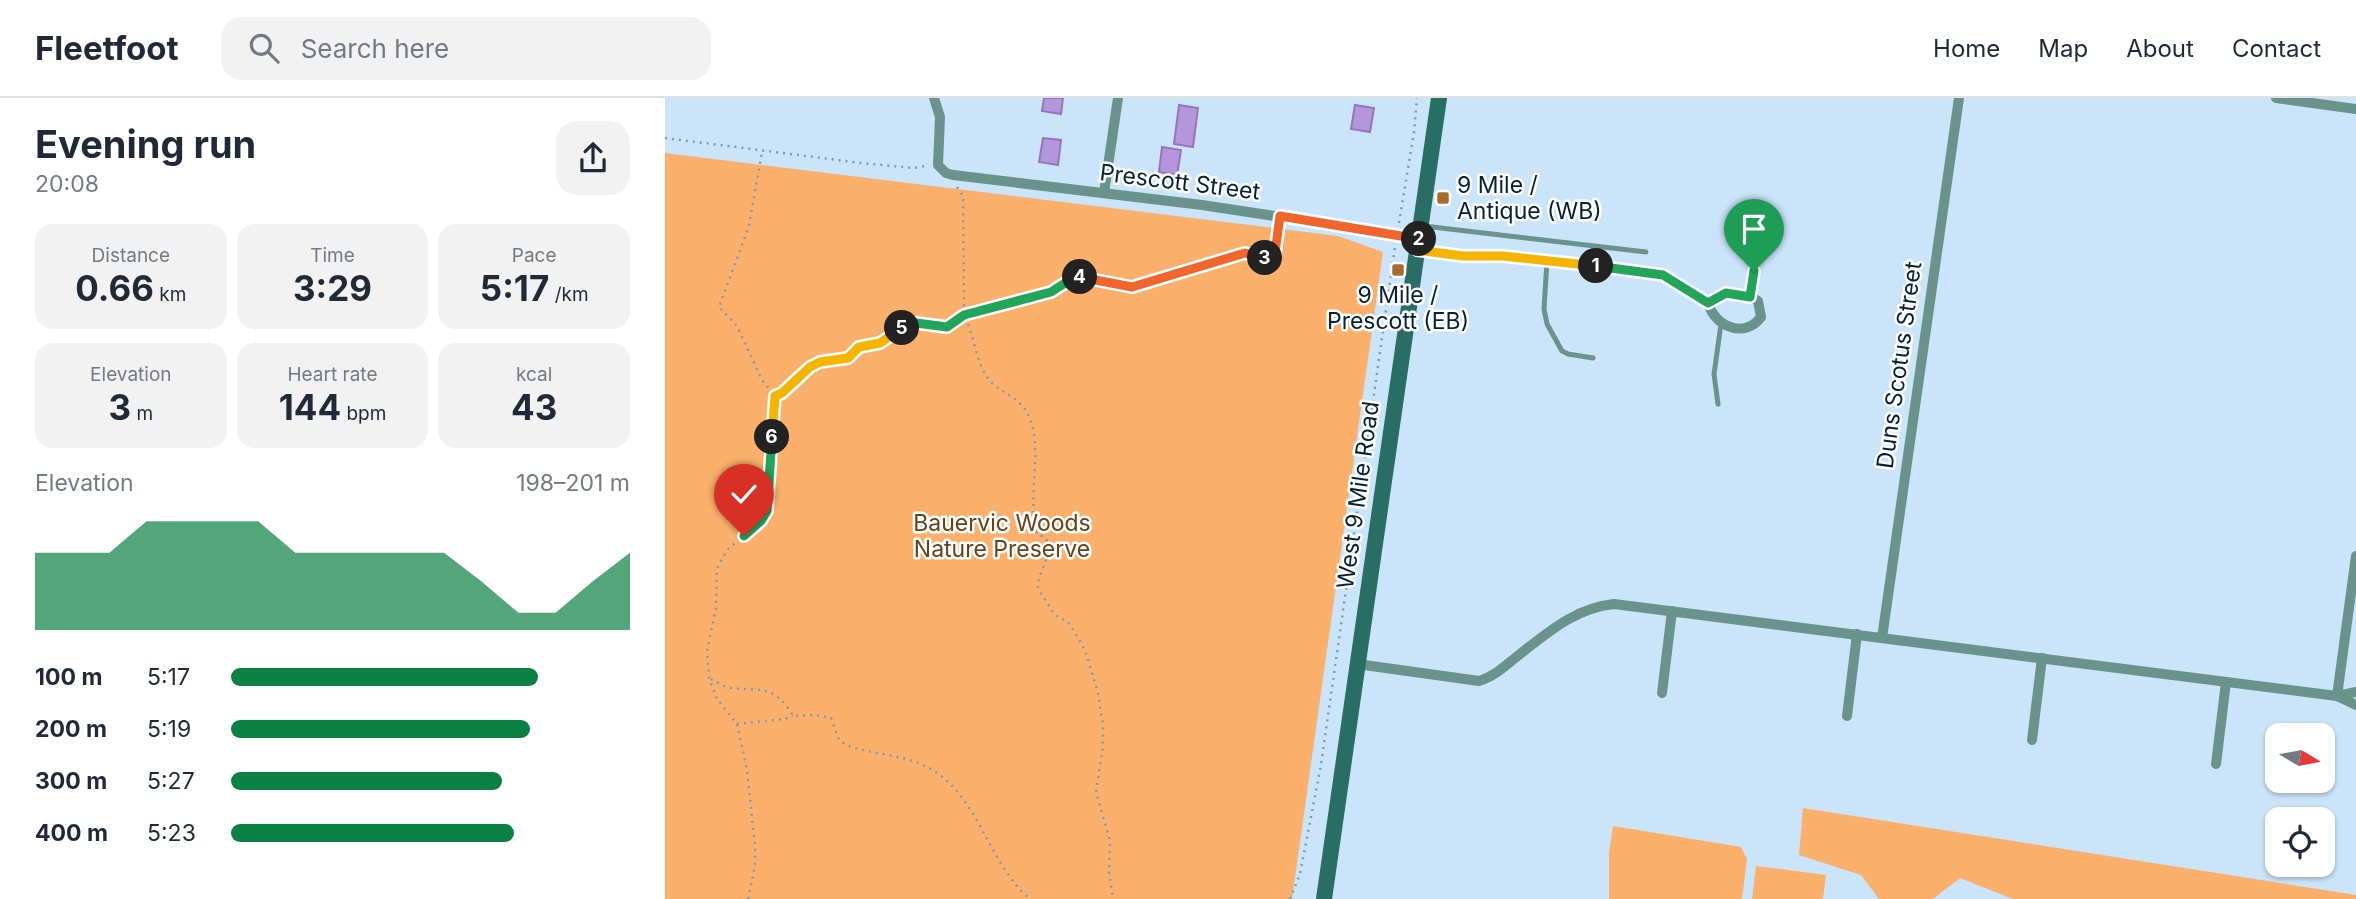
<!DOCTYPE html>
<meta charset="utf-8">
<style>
body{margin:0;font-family:Inter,sans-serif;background:#f2f2f3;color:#1f2937;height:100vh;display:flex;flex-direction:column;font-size:26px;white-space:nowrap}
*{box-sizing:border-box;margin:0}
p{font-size:23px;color:#747a83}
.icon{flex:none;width:38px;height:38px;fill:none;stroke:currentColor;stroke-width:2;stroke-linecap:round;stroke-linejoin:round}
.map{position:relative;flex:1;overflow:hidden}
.sheet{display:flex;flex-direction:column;background:#fff;width:665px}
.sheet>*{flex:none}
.needle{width:46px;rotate:100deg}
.buttons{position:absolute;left:1600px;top:625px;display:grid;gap:14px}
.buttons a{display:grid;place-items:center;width:70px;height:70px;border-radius:14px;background:#fff;box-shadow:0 2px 5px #0004;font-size:35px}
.pin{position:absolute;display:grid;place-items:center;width:60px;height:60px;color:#fff;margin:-72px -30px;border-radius:50% 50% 50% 0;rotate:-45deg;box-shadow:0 0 7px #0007}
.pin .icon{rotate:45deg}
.km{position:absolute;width:35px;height:35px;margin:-18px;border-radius:50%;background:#222;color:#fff;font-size:19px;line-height:35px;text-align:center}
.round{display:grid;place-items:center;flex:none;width:74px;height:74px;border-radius:21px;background:#f2f2f3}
.overview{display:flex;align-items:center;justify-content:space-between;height:119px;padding:0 35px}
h1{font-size:38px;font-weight:700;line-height:52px}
.stats{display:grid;grid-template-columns:repeat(3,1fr);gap:10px;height:119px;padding:7px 35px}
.stats div{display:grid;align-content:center;border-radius:18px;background:#f2f2f3;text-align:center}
.stats b{font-size:35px;font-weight:700}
.stats small{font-size:19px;font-weight:400}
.stats p{font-size:19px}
.chart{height:196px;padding:14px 35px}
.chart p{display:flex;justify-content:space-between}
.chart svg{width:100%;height:126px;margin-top:7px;fill:#0b8043;opacity:.7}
ul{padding:0 35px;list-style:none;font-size:23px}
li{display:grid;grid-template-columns:112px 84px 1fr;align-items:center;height:52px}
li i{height:18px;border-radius:9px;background:#0b8043}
header{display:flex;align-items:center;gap:42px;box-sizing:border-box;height:98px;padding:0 35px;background:#fff;border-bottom:2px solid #e0e1e3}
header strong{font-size:33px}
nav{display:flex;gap:38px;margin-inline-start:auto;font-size:24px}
.search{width:490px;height:63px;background:#f2f2f3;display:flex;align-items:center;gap:18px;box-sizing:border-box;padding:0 24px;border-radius:21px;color:#747a83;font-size:26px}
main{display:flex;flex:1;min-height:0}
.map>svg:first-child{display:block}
.green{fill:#fab06a}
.building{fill:#b496dc;stroke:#9477bb;stroke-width:2}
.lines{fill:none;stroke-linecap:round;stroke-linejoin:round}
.path{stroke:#809bb1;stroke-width:2.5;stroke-dasharray:2 5;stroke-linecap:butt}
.lane{stroke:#6a938c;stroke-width:5}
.street{stroke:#6a938c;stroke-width:10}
.secondary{stroke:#296e64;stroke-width:16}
.split-1-casing{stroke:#fff;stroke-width:14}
.split-2-casing{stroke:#fff;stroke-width:14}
.split-3-casing{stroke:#fff;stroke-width:14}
.split-4-casing{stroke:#fff;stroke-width:14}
.split-5-casing{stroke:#fff;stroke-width:14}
.split-6-casing{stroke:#fff;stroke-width:14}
.split-7-casing{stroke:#fff;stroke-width:14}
.split-1{stroke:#22a559;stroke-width:9}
.split-2{stroke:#f5b400;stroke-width:9}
.split-3{stroke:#f0652b;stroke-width:9}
.split-4{stroke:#f0652b;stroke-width:9}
.split-5{stroke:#22a559;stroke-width:9}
.split-6{stroke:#f5b400;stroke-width:9}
.split-7{stroke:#22a559;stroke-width:9}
.poi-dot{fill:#a76b2e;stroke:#fff;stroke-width:2.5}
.labels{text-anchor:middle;stroke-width:5;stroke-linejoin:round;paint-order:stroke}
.street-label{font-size:23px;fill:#042136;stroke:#fff}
.poi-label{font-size:23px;fill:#042136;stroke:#fff;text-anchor:start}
.park-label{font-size:23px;fill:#674119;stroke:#fff}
</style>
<header>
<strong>Fleetfoot</strong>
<div class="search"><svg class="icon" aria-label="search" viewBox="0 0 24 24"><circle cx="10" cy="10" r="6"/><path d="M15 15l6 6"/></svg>Search here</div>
<nav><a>Home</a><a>Map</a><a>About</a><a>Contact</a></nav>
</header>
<main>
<section class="sheet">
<div class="overview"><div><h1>Evening run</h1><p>20:08</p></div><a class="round"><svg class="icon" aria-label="share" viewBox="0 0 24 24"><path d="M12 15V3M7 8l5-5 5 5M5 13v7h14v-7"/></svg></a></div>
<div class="stats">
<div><p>Distance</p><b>0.66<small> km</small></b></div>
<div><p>Time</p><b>3:29</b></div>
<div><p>Pace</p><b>5:17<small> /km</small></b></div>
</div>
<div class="stats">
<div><p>Elevation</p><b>3<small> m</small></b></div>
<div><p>Heart rate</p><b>144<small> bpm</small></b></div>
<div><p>kcal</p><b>43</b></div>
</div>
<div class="chart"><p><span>Elevation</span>198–201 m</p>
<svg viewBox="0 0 160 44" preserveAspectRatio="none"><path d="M0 44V17L10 17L20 17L30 6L40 6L50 6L60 6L70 17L80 17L90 17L100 17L110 17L120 27L130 38L140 38L150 27L160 17V44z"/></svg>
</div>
<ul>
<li><b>100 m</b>5:17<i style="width:77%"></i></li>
<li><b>200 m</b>5:19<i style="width:75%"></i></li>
<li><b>300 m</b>5:27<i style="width:68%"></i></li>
<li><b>400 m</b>5:23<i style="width:71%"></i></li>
</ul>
</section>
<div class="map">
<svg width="1691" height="801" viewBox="0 0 1691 801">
<rect width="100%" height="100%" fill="#cae4fa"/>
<g class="green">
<path d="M0,55L673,138L718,154L627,801H0Z"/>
<path d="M1138,710L1691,797V801H1348L1295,780L1268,801H1214L1196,777L1134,757Z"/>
<path d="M948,728L1076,749L1082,761L1077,801H944V755Z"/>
<path d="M1091,768L1161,777L1158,801H1087Z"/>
</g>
<g class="building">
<path d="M379,0H398L396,16L377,13Z"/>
<path d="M514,7L533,10L528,49L509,46Z"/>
<path d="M690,7L709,10L705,34L686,31Z"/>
<path d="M378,40L396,42L393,67L374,64Z"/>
<path d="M497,49L516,52L512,77L494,74Z"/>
</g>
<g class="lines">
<g class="path">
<path d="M0,40L196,65L248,70L261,68"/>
<path d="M292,89L298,98L299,217C309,237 310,260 322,279C331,293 349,296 359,310C374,331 370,360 369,384C368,399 369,413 368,428L373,437L380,439C391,457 372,470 373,491L390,517L403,524L414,541L421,555L433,595L438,627V648L431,694L445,743L444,774L448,801"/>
<path d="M734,125L749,34L752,0"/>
<path d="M110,298L117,295L145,269L155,264L183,260L194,249L222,242L241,227L251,225L282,229L299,217L386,194L411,178L467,189L580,155L602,160L609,155L614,128"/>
<path d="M46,581C52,584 59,589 66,590C97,593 110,587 128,618L151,617L166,620L174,642L181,647C207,657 239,656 264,670C314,697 323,766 365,801"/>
<path d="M72,626L119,621L128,618"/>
<path d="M83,801L90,768V749L82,671L72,626L52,601L44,580L42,553L51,510L52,470L63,451L96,423L102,413L105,400L110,298L97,282L72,228L54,209L84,128L97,54"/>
<path d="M625,801L635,776L656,667L730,149"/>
</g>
<g class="lane">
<path d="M1081,117V135L1089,163L1085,199"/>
<path d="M759,128L981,154"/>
<path d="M882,163L879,211L882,226L897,253L903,256L928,260"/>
<path d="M1053,306L1049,276L1056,226"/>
</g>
<g class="street">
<path d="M269,0L275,19L273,67L281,75L288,77L537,107L754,140"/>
<path d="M1611,0L1691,11"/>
<path d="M439,95L453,0"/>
<path d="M752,152L798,158H838L986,174L1007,181L1043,205C1050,229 1080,241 1096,219L1093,203C1076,192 1059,194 1043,205"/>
<path d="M1217,540L1294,0"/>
<path d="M692,566L814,583C828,579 839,569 850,560C881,536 909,510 949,506L1672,598L1691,607"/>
<path d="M997,595L1007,513"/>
<path d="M1672,598L1691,458"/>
<path d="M1672,598L1691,594"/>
<path d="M1182,618L1192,536"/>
<path d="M1367,642L1377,560"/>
<path d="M1551,666L1561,584"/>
</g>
<path class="secondary" d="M659,801L774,0"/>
</g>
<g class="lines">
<g class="split-1-casing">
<path id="split-1" d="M931,168L998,177L1043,205L1061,195L1085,199L1089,173"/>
</g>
<g class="split-2-casing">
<path id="split-2" d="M754,141L752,152L798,158H838L931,168"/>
</g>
<g class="split-3-casing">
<path id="split-3" d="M600,160L610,155L615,118L754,141"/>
</g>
<g class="split-4-casing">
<path id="split-4" d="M415,179L467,189L580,155L600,160"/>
</g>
<g class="split-5-casing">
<path id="split-5" d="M237,230L251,225L282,229L299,217L386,194L411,178L415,179"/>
</g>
<g class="split-6-casing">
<path id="split-6" d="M107,339L110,298L117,295L145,269L155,264L183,260L194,249L215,245L237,230"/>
</g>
<g class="split-7-casing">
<path id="split-7" d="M79,438L96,423L102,413L107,339"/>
</g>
<use href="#split-1" class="split-1"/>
<use href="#split-2" class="split-2"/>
<use href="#split-3" class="split-3"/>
<use href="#split-4" class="split-4"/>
<use href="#split-5" class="split-5"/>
<use href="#split-6" class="split-6"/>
<use href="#split-7" class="split-7"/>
</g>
<g class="poi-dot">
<rect x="771" y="93" width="14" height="14" rx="3.5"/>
<rect x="726" y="165" width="14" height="14" rx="3.5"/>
</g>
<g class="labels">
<g class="street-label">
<text transform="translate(515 84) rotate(7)" y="8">Prescott Street</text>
<text transform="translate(1234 267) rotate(-82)" y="8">Duns Scotus Street</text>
<text transform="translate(693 397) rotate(-82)" y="8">West 9 Mile Road</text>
</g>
<g class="poi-label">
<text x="792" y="95">9 Mile /<tspan x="792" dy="26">Antique (WB)</tspan></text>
<text x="733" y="205" text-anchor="middle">9 Mile /<tspan x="733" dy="26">Prescott (EB)</tspan></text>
</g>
<g class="park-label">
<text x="337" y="433">Bauervic Woods<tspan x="337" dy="26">Nature Preserve</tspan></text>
</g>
</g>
</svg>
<div class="buttons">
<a><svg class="needle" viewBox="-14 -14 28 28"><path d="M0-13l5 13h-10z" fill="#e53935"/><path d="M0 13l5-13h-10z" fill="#747a83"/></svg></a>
<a><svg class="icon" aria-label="locate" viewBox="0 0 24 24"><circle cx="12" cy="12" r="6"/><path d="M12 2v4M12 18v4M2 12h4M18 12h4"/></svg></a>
</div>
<div class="pin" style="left:1089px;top:173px;background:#1e9e55"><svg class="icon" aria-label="arrive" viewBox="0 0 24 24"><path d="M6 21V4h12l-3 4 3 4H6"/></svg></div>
<div class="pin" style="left:79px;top:438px;background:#d93025"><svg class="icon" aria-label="check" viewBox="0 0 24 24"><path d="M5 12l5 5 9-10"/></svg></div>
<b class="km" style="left:931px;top:168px">1</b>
<b class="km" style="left:754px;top:141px">2</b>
<b class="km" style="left:600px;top:160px">3</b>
<b class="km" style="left:415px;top:179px">4</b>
<b class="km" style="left:237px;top:230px">5</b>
<b class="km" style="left:107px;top:339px">6</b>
</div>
</main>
